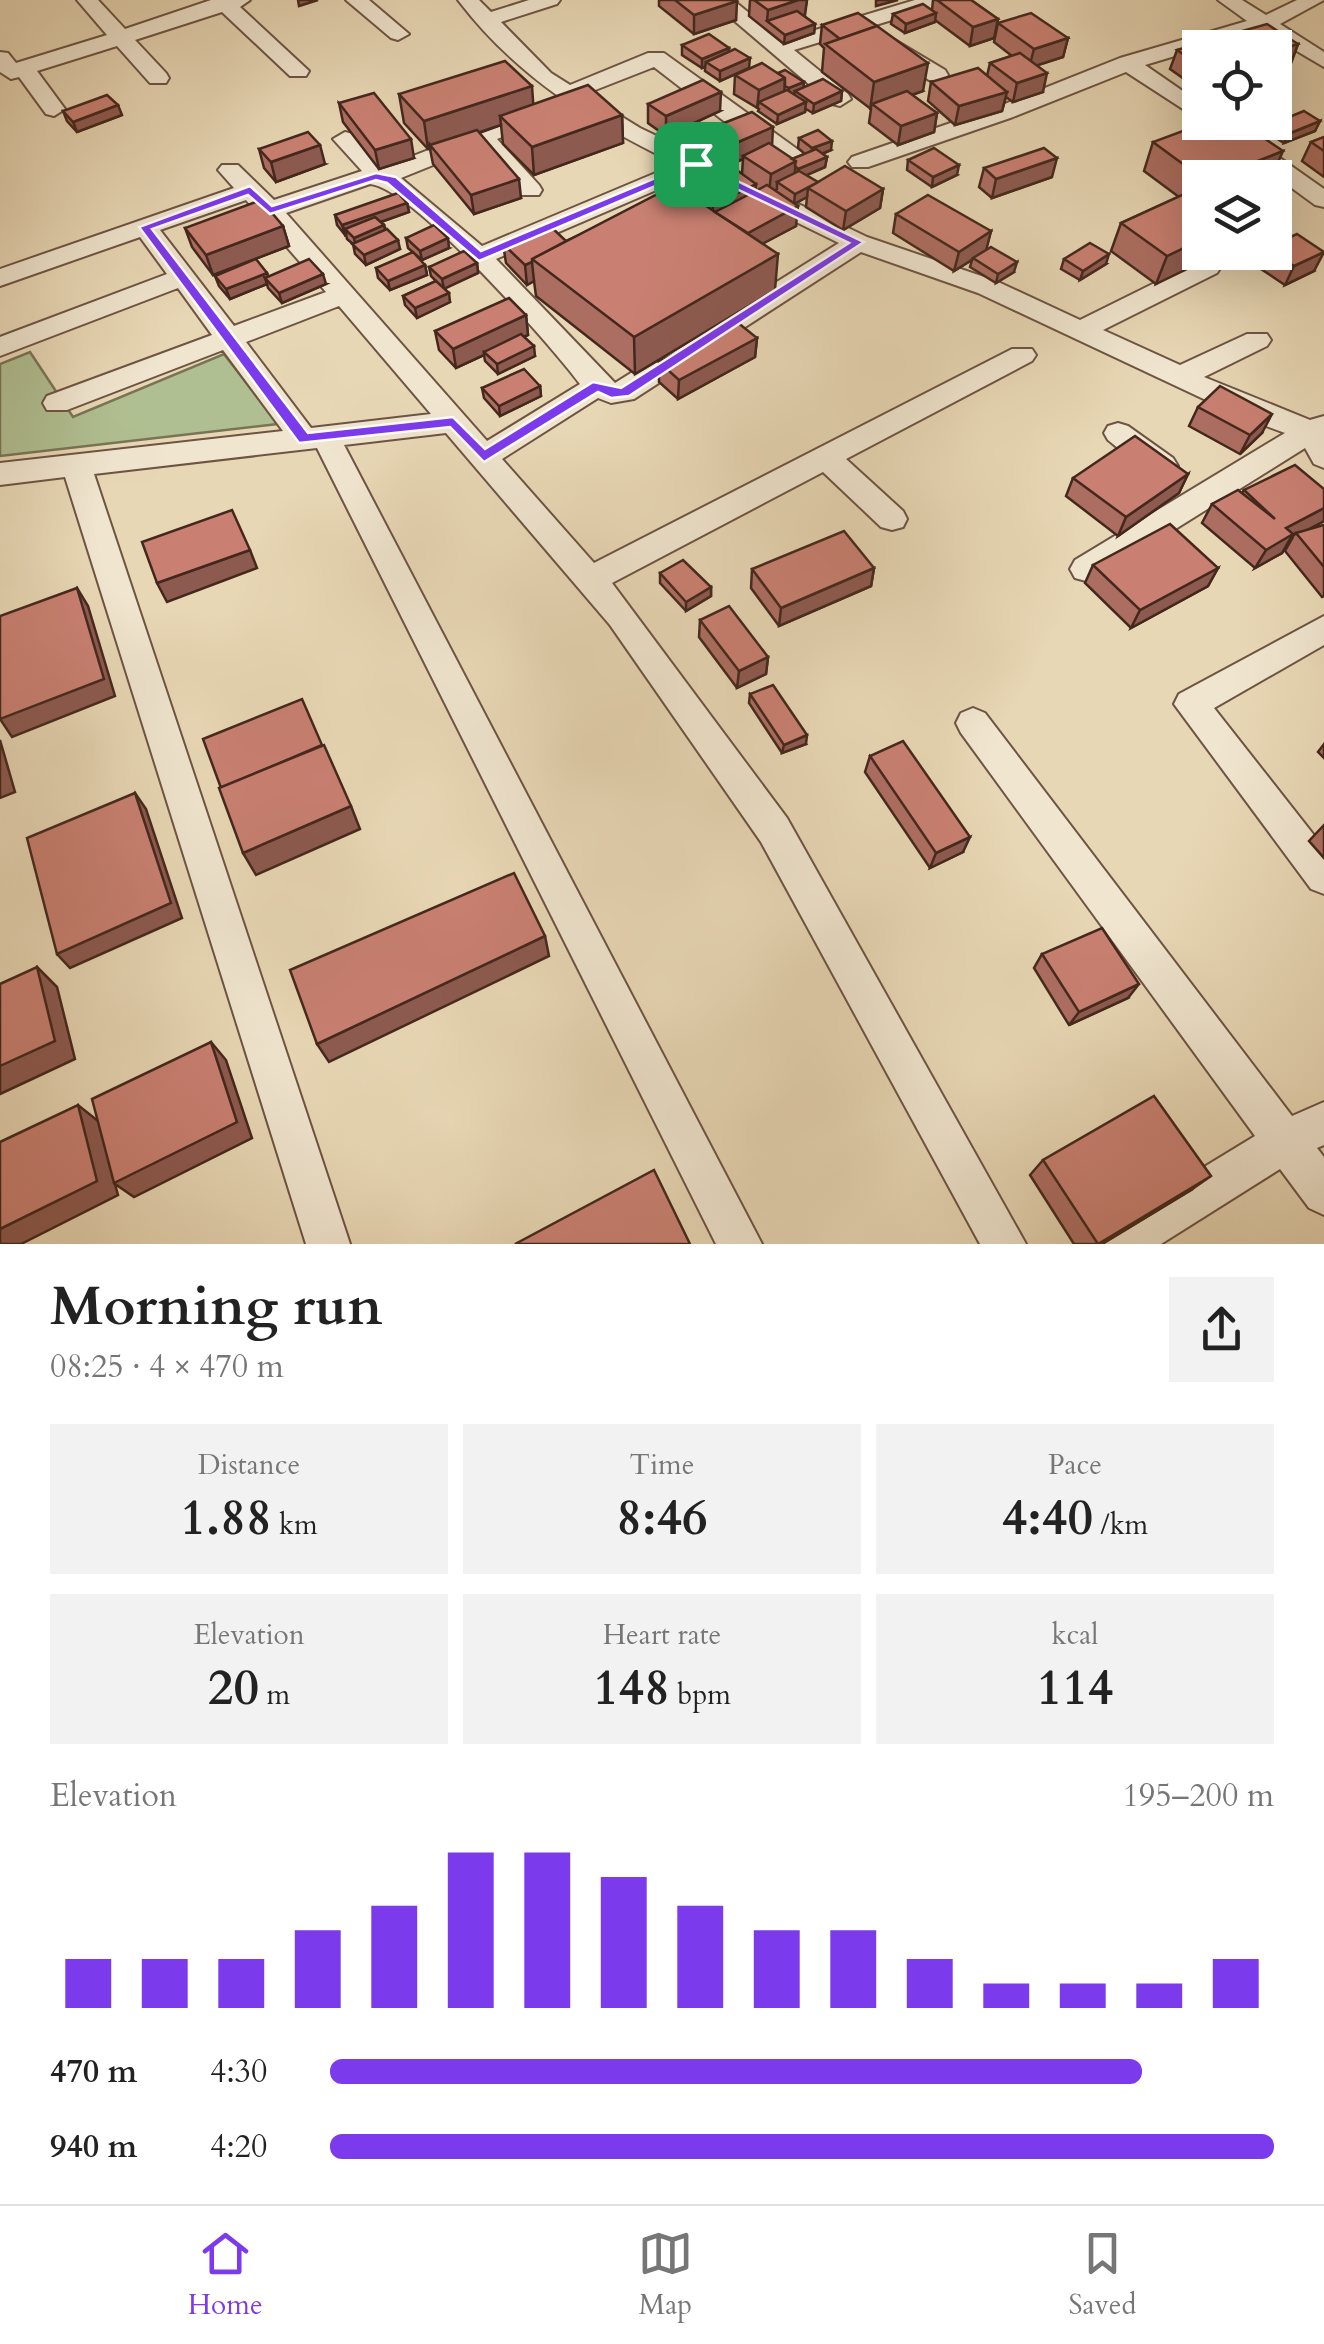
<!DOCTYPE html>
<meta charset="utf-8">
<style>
body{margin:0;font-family:Cardo,serif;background:#f2f2f2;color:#222;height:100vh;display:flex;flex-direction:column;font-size:38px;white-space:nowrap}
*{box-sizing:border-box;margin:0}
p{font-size:32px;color:#767676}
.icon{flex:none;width:55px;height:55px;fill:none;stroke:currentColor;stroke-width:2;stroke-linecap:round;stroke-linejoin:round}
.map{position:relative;height:1244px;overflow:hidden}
.sheet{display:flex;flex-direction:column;background:#fff;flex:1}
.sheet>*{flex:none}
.fabs{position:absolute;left:1182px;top:30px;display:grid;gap:20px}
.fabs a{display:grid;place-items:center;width:110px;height:110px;border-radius:0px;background:#fff;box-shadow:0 10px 40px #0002;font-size:50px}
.pin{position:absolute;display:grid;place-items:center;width:85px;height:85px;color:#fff;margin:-42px;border-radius:20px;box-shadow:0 5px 15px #0006}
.round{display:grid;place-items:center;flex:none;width:105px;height:105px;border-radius:0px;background:#f2f2f2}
.head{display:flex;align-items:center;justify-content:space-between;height:170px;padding:0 50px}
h1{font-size:55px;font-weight:700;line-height:75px}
.stats{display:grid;grid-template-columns:repeat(3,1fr);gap:15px;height:170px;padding:10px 50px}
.stats div{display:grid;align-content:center;border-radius:0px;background:#f2f2f2;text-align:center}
.stats b{font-size:50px;font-weight:700}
.stats small{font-size:28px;font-weight:400}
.stats p{font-size:28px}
.chart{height:280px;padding:20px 50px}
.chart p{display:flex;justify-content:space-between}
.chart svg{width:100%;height:180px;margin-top:10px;stroke:#7c3aed;stroke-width:6}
ul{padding:0 50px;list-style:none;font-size:32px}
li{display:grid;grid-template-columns:160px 120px 1fr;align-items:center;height:75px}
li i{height:25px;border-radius:12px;background:#7c3aed}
.menu{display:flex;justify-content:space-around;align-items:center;height:140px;border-top:2px solid #e0e0e0;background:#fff;font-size:28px;color:#767676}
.menu a{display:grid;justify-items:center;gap:5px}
.menu .active{color:#7c3aed}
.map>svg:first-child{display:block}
.green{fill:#b0bf91;stroke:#7a7457;stroke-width:2.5}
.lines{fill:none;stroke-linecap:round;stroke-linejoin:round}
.minor-casing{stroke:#6d5443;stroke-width:4}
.minor{fill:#f0e5cf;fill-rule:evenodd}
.wall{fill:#ad6e62;stroke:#44281d;stroke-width:2.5;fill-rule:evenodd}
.shaded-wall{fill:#8d5a50;stroke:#44281d;stroke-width:2.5}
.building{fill:#c98072;stroke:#44281d;stroke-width:2.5}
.route{fill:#7c3aed;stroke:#fff;stroke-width:2.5;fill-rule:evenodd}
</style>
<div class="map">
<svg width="1324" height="1244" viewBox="0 0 1324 1244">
<rect width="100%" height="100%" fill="#e8d7b5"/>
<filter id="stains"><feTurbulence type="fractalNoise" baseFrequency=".002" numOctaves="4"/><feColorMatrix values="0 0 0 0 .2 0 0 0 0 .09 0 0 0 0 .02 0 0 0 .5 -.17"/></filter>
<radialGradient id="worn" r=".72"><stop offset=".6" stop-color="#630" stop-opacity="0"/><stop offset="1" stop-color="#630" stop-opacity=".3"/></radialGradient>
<path class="green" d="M30,352L73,417L224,354L278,424L0,456V364Z"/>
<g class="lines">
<g class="minor-casing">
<g id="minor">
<path d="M77,0H98L125,29L211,0H250L240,7L309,71L306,76H290L222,12L135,40L166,73L169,78L166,83H150L117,46L37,71L65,109L54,116L46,114L19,77L11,79L0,72V52L8,53L16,63L107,35Z"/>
<path d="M346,0H369L409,34L398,40L391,38Z"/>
<path d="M458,0H479L491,12L529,0H560L557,4L501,22L551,73L570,85L648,53H664L804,154L808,159L804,164H788L745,134L717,145L709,143L705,138L729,125L654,67L585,94L640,128L867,237L996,281L1080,320L1199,261H1217L1221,267L1217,273L1103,330L1180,365L1247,334H1267L1271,340L1267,346L1204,377L1310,420L1324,416V468L1314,464L1305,448L1097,578L1086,581L1075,578L1070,569L1075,560L1285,433L1242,417L978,293L861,252L634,399L611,403L598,398L502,459L594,563L1012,349H1032L1036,355L1032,361L846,459L903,511L907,519L903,527L892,530L881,527L823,472L612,583L787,818L1026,1244H980L761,842L610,625L446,433L344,445L762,1244H716L317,448L94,474L350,1244H306L65,477L0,485V463L283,431L223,350L67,410H47L43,403L47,396L212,335L178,288L0,356V337L167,274L140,237L0,286V269L234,188L218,170L222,165H238L274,200L362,171L333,139L345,132L353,134L385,167L533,109H549L552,114L549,119L497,139L539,185L542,190L539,195H521L478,147L401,178L482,246L677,164C589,121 517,77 458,0ZM696,173L839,243L615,383L496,259ZM370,184C413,188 550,344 580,384L487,441L286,213ZM246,200L326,292L234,326L160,230ZM339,306L431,414L311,428L246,342Z"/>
<path d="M710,0H733L782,40L915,0H947L944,4L794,50L848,94L851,99L840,106L832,104Z"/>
<path d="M1218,0H1242L1266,15L1297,0H1324L1280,24L1324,52V67L1261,30L1145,65L1200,103V120L1126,72L1013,117L868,167H852L848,162L852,157L997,107L1120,58L1247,21Z"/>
<path d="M893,39L945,70L948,75L945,80H929L885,50L882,45L885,40Z"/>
<path d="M1202,122H1229L1324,189V207L1315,205Z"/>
<path d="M1118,423L1128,426L1173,458L1178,466L1173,474C1150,481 1126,454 1108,440L1104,433L1108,426Z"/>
<path d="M1324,616V645L1214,708L1324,848V894L1311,889L1174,704L1179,694Z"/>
<path d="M973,708L985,713L1292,1116L1324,1102V1145L1317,1148L1324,1157V1215L1309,1208L1280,1169L1161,1244H1098L1104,1228L1255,1136L961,733L956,723L961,713Z"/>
</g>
</g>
<use href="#minor" class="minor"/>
</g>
<g class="wall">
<path d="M659,0H736V20L694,34L659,6Z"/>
<path d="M750,0H807L804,16L815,24L814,33L784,44L749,16Z"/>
<path d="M933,0H971L998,19L994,38L970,46L935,20V22L905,33L891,24L893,14L932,10Z"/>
<path d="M998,23L1068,38L1063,57L1037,65L1043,92L1013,102L1006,97L1002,111L955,125L928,101L931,82L987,76L990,63L1012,56L994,42Z"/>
<path d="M822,25L923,91L912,95L937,113L934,132L898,145L869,123L871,109L822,72L824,48L820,44Z"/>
<path d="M1217,38L1298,44L1291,63L1275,68V48H1200V87L1197,88L1170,69L1177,50L1215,43Z"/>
<path d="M682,45L729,52L749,68L720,81L705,71V67L702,68L682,55Z"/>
<path d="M778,73L803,88L842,91L841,101L813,113L806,109L805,112L777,124L758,111L759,109L734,94L735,75Z"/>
<path d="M399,94L533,104L622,115L623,143L534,175L503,144L501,125L479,133L521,198L474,214L433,164L430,149H428L404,123Z"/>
<path d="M339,103L414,158L379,169L343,122Z"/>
<path d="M648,104L720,111L666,136L648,123Z"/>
<path d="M63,111L122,115L77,132L67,121Z"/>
<path d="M1320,121L1315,131L1284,143L1268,133L1272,124Z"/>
<path d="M701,132L772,146L792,159L805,154L798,148L799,138L831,150L822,154L827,157L825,167L806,175L817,182L883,189L880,208L843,230L806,207L807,197L794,204L796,226L763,243L775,290L635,374L536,296L534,281L527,285L506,263L503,244L566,241L683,190V184L719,166L701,151ZM743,159L742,174L729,165Z"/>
<path d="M1324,137V177L1302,161L1311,142Z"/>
<path d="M1153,142L1271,178H1200V252L1156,284L1111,251L1121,223L1179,197L1144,171Z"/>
<path d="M259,149L325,164L276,182L264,168Z"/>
<path d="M908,160L957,175L932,187L907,170Z"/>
<path d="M984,168L1052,177L992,198L979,187Z"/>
<path d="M407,203L409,212L381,222L400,249L366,265L355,254L353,244L347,239L346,234L345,235L337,225L335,215Z"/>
<path d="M896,214L991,231L986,249L1014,272L996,283L970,267L972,260L954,271L893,233Z"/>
<path d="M283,226L289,246L213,275L192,247L185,228Z"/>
<path d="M406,238L449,248L422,260L408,248Z"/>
<path d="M1265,252H1275L1314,271L1285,285L1258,267Z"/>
<path d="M1064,259L1106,264L1080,280L1061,269Z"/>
<path d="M477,263L478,273L444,288L450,302L417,318L405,305L403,296L436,281L431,276L429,267Z"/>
<path d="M425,265L427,275L390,290L378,278L376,268Z"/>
<path d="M215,276L268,277L326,284L282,303L268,288L267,284L230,299L219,286Z"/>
<path d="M526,315L528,335L524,337L535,356L498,374L485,361L484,355L456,368L439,350L435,331Z"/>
<path d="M757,338L755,357L678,399L659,382V362Z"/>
<path d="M540,386L541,396L500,416L484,398L482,388Z"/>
<path d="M1198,407L1262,433L1240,454L1189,426Z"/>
<path d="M1188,474L1179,493L1118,536L1066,496L1073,478Z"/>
<path d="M1244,490L1324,521L1307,530L1324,525V596L1322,597L1285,551L1293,537L1290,539L1282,553L1255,568L1202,523L1212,504L1242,493Z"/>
<path d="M1093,565L1218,568L1208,586L1131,628L1085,583Z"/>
<path d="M874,568L871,586L779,626L751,588L752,569Z"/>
<path d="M660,573L711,587V596L686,611L660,583Z"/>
<path d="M700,620L768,657L766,674L737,688L699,637Z"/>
<path d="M750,694L806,744L782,753L749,703Z"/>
<path d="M1324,744V758L1318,752Z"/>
<path d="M870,756L963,852L930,868L865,772Z"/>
<path d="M1324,825V858L1309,841Z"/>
<path d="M1042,954L1128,998L1069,1025L1034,968Z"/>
<path d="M1043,1160L1191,1190L1102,1244H1074L1030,1175Z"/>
</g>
<g class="shaded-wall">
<path d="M298,0H318L299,6Z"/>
<path d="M798,0H807L805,15L774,26L767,21L768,10Z"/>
<path d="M876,0H898L876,6Z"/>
<path d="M737,1L736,20L694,34V15Z"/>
<path d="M936,13L935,22L905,33L906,24Z"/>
<path d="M998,19L994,38L970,46L973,27Z"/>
<path d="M815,24L814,33L784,44L785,35Z"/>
<path d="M1068,38L1063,57L1029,68L1034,49Z"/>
<path d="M1298,44L1291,63L1275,68V51Z"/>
<path d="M729,48L728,57L706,62L705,67L702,68V59Z"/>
<path d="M750,58L749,68L720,81V71Z"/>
<path d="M928,63L923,91L877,107L872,104L870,110L874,82Z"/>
<path d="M1047,73L1043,92L1013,102L1017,83Z"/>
<path d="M785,78L784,98L759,102L757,109L759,90Z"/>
<path d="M804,82L803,91H795L794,95L788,98L789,88Z"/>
<path d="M532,86L534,114L500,116L501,125L432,148L430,145V149H428L424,121Z"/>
<path d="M842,91L841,101L813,113L814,104Z"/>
<path d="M721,92L720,111L666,136V116Z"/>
<path d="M1007,92L1002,111L955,125L959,106Z"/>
<path d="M806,102L805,112L777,124L778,115Z"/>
<path d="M118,105L122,115L77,132L73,122Z"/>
<path d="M937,113L934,132L898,145L901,126Z"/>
<path d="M622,115L623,143L534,175L532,147Z"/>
<path d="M1320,121L1315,131L1284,143L1288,134Z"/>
<path d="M773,127L772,147L743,156V159L721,168L722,149Z"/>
<path d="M411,139L414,158L379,169L375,150Z"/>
<path d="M832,141L831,150L811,158L812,148Z"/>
<path d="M320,145L325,164L276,182L271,162Z"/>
<path d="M1283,151L1271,178H1214Z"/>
<path d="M827,157L825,167L798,179V169Z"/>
<path d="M1057,158L1052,177L992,198L996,179Z"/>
<path d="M796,161L794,180L777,182V189L769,193L771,174Z"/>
<path d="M959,165L957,175L932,187L933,177Z"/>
<path d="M519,179L521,198L474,214L471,195Z"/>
<path d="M818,182L808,188L807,197L794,204L795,194Z"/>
<path d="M756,184L755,203L712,219L713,205Z"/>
<path d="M883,189L880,208L843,230L846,211Z"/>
<path d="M407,203L409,212L349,233L345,229L346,234L345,235L342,225Z"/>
<path d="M798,206L796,226L738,257L739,238Z"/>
<path d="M384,225L386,235L356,248L354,238Z"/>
<path d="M283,226L289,246L213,275L206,255Z"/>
<path d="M991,231L986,251L954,271L959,252Z"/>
<path d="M448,238L449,248L422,260L420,251Z"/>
<path d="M398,240L400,249L366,265L364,255Z"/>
<path d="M1200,240V252H1222L1156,284L1167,256Z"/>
<path d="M1324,252L1314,271L1285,285L1294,266Z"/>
<path d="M778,254L775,290L635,374L634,337Z"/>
<path d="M1109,254L1106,264L1080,280L1083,271Z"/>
<path d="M532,262L534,281L527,285L525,265Z"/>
<path d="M1017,262L1014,272L996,283L998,274Z"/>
<path d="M477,263L478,273L444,289L442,279Z"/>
<path d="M425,265L427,275L390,290L388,281Z"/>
<path d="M267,273L270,282L265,278L267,284L230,299L226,289Z"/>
<path d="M323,274L326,284L282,303L279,293Z"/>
<path d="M449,293L450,302L417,318L415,308Z"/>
<path d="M526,315L528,335L487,354L484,352V355L456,368L453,349Z"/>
<path d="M757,338L755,357L678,399L679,380Z"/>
<path d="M534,346L535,356L498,374L497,364Z"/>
<path d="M540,386L541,396L500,416L499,406Z"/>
<path d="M1272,414L1262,433L1240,454L1250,435Z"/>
<path d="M1188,474L1179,493L1118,536L1126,517Z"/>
<path d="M1324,508V521L1298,535L1296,533L1290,539L1282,553L1255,568L1266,550L1286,528Z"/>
<path d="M250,550L257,568L167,602L157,583Z"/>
<path d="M874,568L871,586L779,626L781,608Z"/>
<path d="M1218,568L1208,586L1131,628L1140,610Z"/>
<path d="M711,587V596L686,611V602Z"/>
<path d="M77,588L88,606L115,696L12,737L0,719Z"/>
<path d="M768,657L766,674L737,688L739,671Z"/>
<path d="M807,735L806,744L782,753L784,745Z"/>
<path d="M0,740L15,792L0,798Z"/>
<path d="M135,793L146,809L182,918L70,968L57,954Z"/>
<path d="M351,806L360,829L256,875L243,853Z"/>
<path d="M970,837L963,852L930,868L936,853Z"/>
<path d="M545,936L549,956L329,1062L317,1044Z"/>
<path d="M37,967L57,987L75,1059L0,1094V1066Z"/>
<path d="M1139,984L1128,998L1069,1025L1079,1012Z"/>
<path d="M211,1042L226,1060L252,1138L134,1197L115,1184L118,1195L21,1244H0V1229L78,1105L98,1121Z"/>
<path d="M1211,1176L1191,1190L1102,1244H1098Z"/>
</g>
<g class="building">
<path d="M675,0H736L737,1L694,15Z"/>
<path d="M754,0H798L768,10Z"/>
<path d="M937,0H971L998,19L973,27Z"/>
<path d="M923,4L936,13L906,24L893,14Z"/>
<path d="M797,11L815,24L785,35L767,21Z"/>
<path d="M858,13L877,26L840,39L822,25Z"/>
<path d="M1031,13L1068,38L1034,49L998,23Z"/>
<path d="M1267,24L1298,44L1275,51V48H1230L1217,38Z"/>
<path d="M877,26L928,63L874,82L825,44Z"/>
<path d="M709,34L729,48L702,59L682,45Z"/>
<path d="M1210,40L1222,48H1200V66L1177,50Z"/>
<path d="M735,49L750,58L720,71L706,62Z"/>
<path d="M1020,53L1047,73L1017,83L990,63Z"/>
<path d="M505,61L532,86L424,121L399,94Z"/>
<path d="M762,63L785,78L759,90L735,75Z"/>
<path d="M978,68L1007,92L959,106L931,82Z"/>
<path d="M785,70L804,82L789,88L785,86V78L778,73Z"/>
<path d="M823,79L842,91L814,104L795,91Z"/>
<path d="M703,80L721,92L666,116L648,104Z"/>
<path d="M588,85L622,115L532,147L500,116Z"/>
<path d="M787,90L806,102L778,115L759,102Z"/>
<path d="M907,91L937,113L901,126L872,104Z"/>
<path d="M374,93L411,139L375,150L339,103Z"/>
<path d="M107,95L118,105L73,122L63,111Z"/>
<path d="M1304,111L1320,121L1288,134L1272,124Z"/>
<path d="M752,112L773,127L722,149L701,132Z"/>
<path d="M1207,122H1240L1283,151L1214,178H1202L1153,142Z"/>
<path d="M477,130L519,179L471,195L430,145Z"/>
<path d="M818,130L832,141L812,148L799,138Z"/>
<path d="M308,132L320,145L271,162L259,149Z"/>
<path d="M1324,137V151L1311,142Z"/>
<path d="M769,143L796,161L771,174L743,156Z"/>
<path d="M934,148L959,165L933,177L908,160Z"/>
<path d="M1044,148L1057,158L996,179L984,168Z"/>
<path d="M816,149L827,157L798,169L795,166L796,161L792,159Z"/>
<path d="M727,163L756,184L713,205L683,184Z"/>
<path d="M845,166L883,189L846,211L808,188Z"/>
<path d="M799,171L818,182L795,194L777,182Z"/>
<path d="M675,185L778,254L634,337L532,259Z"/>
<path d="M767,185L798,206L748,233L715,212Z"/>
<path d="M1195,189L1200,193V240L1167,256L1121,223Z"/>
<path d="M398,193L407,203L342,225L335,215Z"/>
<path d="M928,195L991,231L959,252L896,214Z"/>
<path d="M261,200L283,226L206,255L185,228Z"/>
<path d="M375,217L384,225L354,238L345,229Z"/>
<path d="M434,225L448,238L420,251L406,238Z"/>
<path d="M549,225L566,241L532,259V262L525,265L503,244Z"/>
<path d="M387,229L398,240L364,255L352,244Z"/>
<path d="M1297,234L1324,252L1294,266L1274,252L1275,244Z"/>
<path d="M1090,243L1109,254L1083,271L1064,259Z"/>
<path d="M991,247L1017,262L998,274L973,258Z"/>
<path d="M464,251L477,263L442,279L429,267Z"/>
<path d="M413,252L425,265L388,281L376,268Z"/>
<path d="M256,259L267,273L226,289L215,276Z"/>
<path d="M309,259L323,274L279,293L265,278Z"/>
<path d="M436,281L449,293L415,308L403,296Z"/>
<path d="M509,298L526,315L453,349L435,331Z"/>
<path d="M737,322L757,338L679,380L659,362Z"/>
<path d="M521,334L534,346L497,364L484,352Z"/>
<path d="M524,369L540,386L499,406L482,388Z"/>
<path d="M1220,386L1272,414L1250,435L1198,407Z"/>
<path d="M1135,436L1188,474L1126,517L1073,478Z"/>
<path d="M1295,465L1324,489V508L1286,528L1293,534L1266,550L1212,504L1238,490L1275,519L1244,490Z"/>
<path d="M232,510L250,550L157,583L142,542Z"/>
<path d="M1170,524L1218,568L1140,610L1093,565Z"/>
<path d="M1324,525V567L1296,533Z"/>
<path d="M844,531L874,568L781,608L752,569Z"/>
<path d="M683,560L711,587L686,602L660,573Z"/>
<path d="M77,588L104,679L0,719V616Z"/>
<path d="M729,606L768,657L739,671L700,620Z"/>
<path d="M773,685L807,735L784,745L750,694Z"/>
<path d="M302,699L322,745L221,788L203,739Z"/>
<path d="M903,741L970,837L936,853L870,756Z"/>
<path d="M324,745L351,806L243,853L219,788Z"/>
<path d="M135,793L171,903L57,954L27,838Z"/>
<path d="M514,873L545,936L317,1044L290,970Z"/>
<path d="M1102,928L1139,984L1079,1012L1042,954Z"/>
<path d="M37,967L55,1041L0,1066V984Z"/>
<path d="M211,1042L237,1122L114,1183L92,1099Z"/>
<path d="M1154,1096L1211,1176L1098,1244L1043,1160Z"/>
<path d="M78,1105L97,1181L0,1229V1142Z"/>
<path d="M654,1170L690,1244H515Z"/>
</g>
<path class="route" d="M696,161L864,242L629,396L611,398L598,392L484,462L450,427L299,443L139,227L250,186L272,206L376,173L396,177L481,251ZM695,169L849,243L621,388L593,382L485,449L453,417L308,433L152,229L248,195L270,214L376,180L387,183L479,261Z"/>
<rect width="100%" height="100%" filter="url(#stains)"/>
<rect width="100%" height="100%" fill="url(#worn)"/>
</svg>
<div class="fabs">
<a><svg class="icon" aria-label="locate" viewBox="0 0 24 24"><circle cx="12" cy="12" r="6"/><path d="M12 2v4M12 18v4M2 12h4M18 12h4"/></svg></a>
<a><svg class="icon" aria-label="layers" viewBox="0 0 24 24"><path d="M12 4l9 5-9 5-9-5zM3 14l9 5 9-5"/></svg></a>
</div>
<div class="pin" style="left:696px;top:164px;background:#1e9e55"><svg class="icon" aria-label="arrive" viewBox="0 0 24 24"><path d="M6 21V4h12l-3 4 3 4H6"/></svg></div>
</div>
<section class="sheet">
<div class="head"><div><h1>Morning run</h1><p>08:25 · 4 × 470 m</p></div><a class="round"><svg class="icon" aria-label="share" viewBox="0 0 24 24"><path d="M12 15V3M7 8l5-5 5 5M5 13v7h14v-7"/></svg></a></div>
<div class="stats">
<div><p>Distance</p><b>1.88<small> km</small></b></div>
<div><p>Time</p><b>8:46</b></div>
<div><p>Pace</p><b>4:40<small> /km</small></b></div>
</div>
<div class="stats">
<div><p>Elevation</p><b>20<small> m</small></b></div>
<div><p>Heart rate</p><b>148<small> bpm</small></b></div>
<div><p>kcal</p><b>114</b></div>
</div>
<div class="chart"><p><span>Elevation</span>195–200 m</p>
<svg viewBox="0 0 160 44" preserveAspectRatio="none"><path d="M5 44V32M15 44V32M25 44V32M35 44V25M45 44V19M55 44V6M65 44V6M75 44V12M85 44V19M95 44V25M105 44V25M115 44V32M125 44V38M135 44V38M145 44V38M155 44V32"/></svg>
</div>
<ul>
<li><b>470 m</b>4:30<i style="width:86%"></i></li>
<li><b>940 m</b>4:20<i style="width:100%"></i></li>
</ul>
</section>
<nav class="menu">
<a class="active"><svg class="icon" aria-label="home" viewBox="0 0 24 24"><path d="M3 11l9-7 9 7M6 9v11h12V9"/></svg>Home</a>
<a><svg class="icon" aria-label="map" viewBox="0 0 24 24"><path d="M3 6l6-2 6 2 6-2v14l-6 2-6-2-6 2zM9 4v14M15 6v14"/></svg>Map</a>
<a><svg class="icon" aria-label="saved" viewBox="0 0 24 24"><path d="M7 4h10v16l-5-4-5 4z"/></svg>Saved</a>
</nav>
